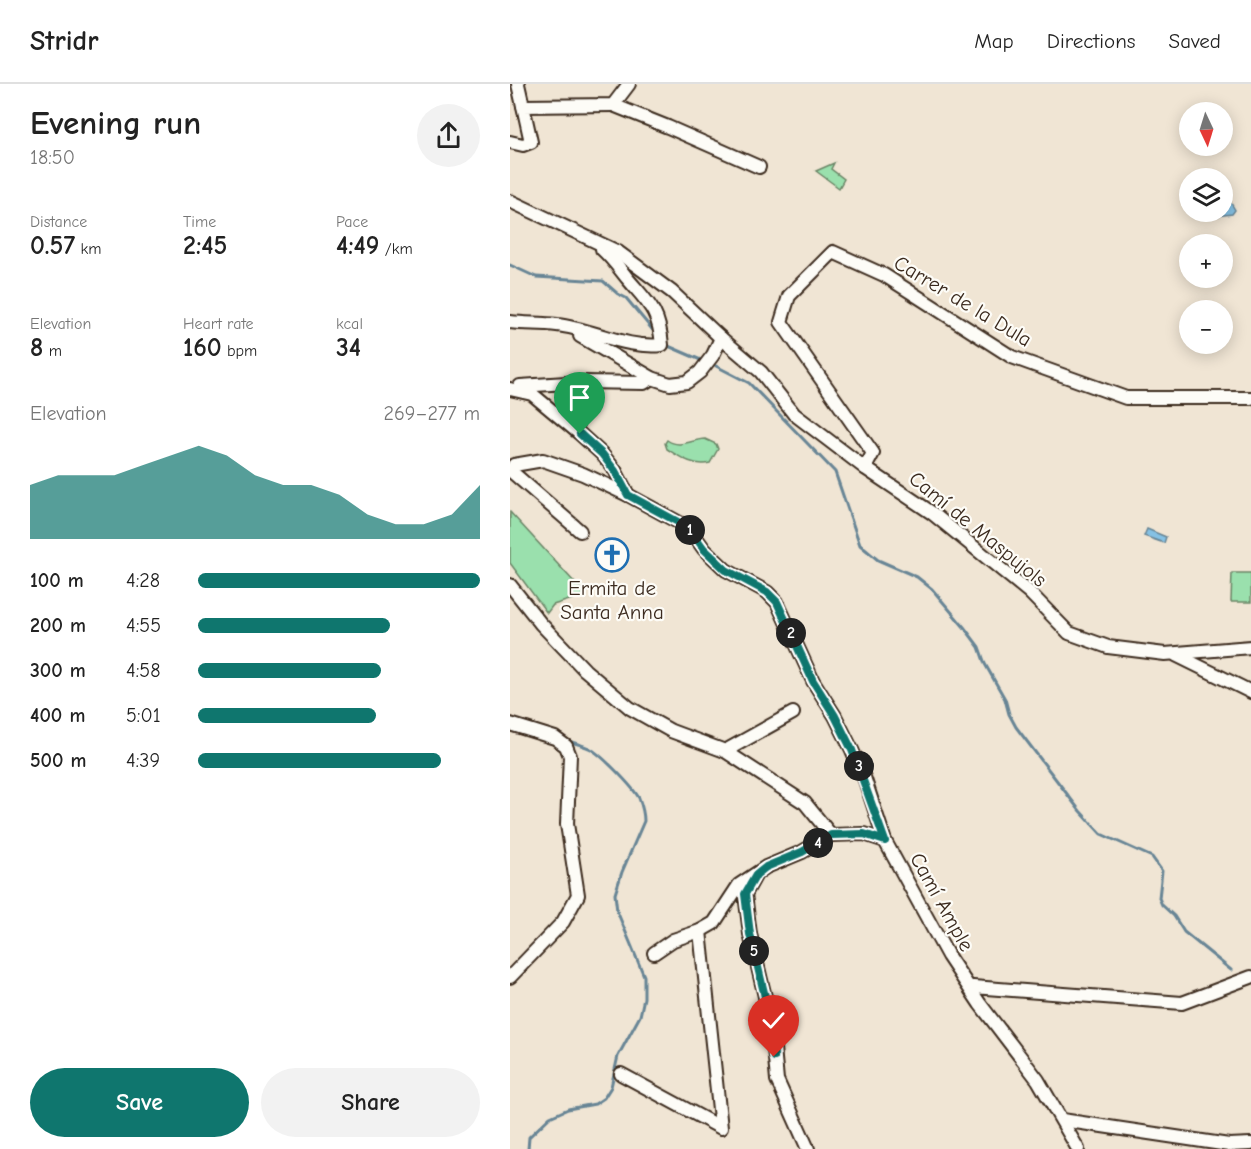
<!DOCTYPE html>
<meta charset="utf-8">
<style>
body{margin:0;font-family:"Comic Neue",sans-serif;background:#f2f2f2;color:#222;height:100vh;display:flex;flex-direction:column;font-size:22px;white-space:nowrap}
*{box-sizing:border-box;margin:0}
p{font-size:20px;color:#767676}
.icon{flex:none;width:33px;height:33px;fill:none;stroke:currentColor;stroke-width:2;stroke-linecap:round;stroke-linejoin:round}
.map{position:relative;flex:1;overflow:hidden}
.drawer{display:flex;flex-direction:column;background:#fff;width:510px}
.drawer>*{flex:none}
.needle{width:39px;rotate:176deg}
.controls{position:absolute;left:669px;top:18px;display:grid;gap:12px}
.controls a{display:grid;place-items:center;width:54px;height:54px;border-radius:50%;background:#fff;box-shadow:0 3px 15px #0003;font-size:30px}
.pin{position:absolute;display:grid;place-items:center;width:51px;height:51px;color:#fff;margin:-62px -26px;border-radius:50% 50% 50% 0;rotate:-45deg;box-shadow:0 0 6px #0007}
.pin .icon{rotate:45deg}
.km{position:absolute;width:30px;height:30px;margin:-15px;border-radius:50%;background:#222;color:#fff;font-size:16px;line-height:30px;text-align:center}
.round{display:grid;place-items:center;flex:none;width:63px;height:63px;border-radius:32px;background:#f2f2f2}
.head{display:flex;align-items:center;justify-content:space-between;height:102px;padding:0 30px}
h1{font-size:33px;font-weight:600;line-height:45px}
.figures{display:grid;grid-template-columns:repeat(3,1fr);gap:9px;height:102px;padding:6px 30px}
.figures div{display:grid;align-content:center}
.figures b{font-size:26px;font-weight:600}
.figures small{font-size:16px;font-weight:400}
.figures p{font-size:16px}
.chart{height:168px;padding:12px 30px}
.chart p{display:flex;justify-content:space-between}
.chart svg{width:100%;height:108px;margin-top:6px;fill:#0f766e;opacity:.7}
.button{display:flex;gap:12px;margin-top:auto;padding:12px 30px}
.button a{flex:1;height:69px;border-radius:36px;background:#0f766e;color:#fff;font-size:24px;font-weight:600;line-height:69px;text-align:center}
.button a+a{background:#f2f2f2;color:#222}
ul{padding:0 30px;list-style:none;font-size:20px}
li{display:grid;grid-template-columns:96px 72px 1fr;align-items:center;height:45px}
li i{height:15px;border-radius:8px;background:#0f766e}
header{display:flex;align-items:center;gap:36px;box-sizing:border-box;height:84px;padding:0 30px;background:#fff;border-bottom:2px solid #e0e0e0}
header strong{font-size:28px}
nav{display:flex;gap:33px;margin-inline-start:auto;font-size:21px}
main{display:flex;flex:1;min-height:0}
.map>svg:first-child{display:block}
.green{fill:#9ae0ad;stroke:#6a8566;stroke-width:1.5}
.water{fill:#85c1e4;stroke:#678595;stroke-width:1.5}
.lines{fill:none;stroke-linecap:round;stroke-linejoin:round}
.stream{stroke:#678595;stroke-width:3}
.minor-casing{stroke:#3b2a1e;stroke-width:16}
.minor{stroke:#fdfcf7;stroke-width:12}
.route-casing{stroke:#fff;stroke-width:12}
.route{stroke:#0f766e;stroke-width:8}
.labels{text-anchor:middle;stroke-width:4.5;stroke-linejoin:round;paint-order:stroke}
.street-label{font-size:21px;fill:#3b2a1e;stroke:#fdfcf7}
.poi-label{font-size:21px;fill:#3b2a1e;stroke:#fdfcf7}
</style>
<header>
<strong>Stridr</strong>
<nav><a>Map</a><a>Directions</a><a>Saved</a></nav>
</header>
<main>
<section class="drawer">
<div class="head"><div><h1>Evening run</h1><p>18:50</p></div><a class="round"><svg class="icon" aria-label="share" viewBox="0 0 24 24"><path d="M12 15V3M7 8l5-5 5 5M5 13v7h14v-7"/></svg></a></div>
<div class="figures">
<div><p>Distance</p><b>0.57<small> km</small></b></div>
<div><p>Time</p><b>2:45</b></div>
<div><p>Pace</p><b>4:49<small> /km</small></b></div>
</div>
<div class="figures">
<div><p>Elevation</p><b>8<small> m</small></b></div>
<div><p>Heart rate</p><b>160<small> bpm</small></b></div>
<div><p>kcal</p><b>34</b></div>
</div>
<div class="chart"><p><span>Elevation</span>269–277 m</p>
<svg viewBox="0 0 160 44" preserveAspectRatio="none"><path d="M0 44V22L10 18L20 18L30 18L40 14L50 10L60 6L70 10L80 18L90 22L100 22L110 26L120 34L130 38L140 38L150 34L160 22V44z"/></svg>
</div>
<ul>
<li><b>100 m</b>4:28<i style="width:100%"></i></li>
<li><b>200 m</b>4:55<i style="width:68%"></i></li>
<li><b>300 m</b>4:58<i style="width:65%"></i></li>
<li><b>400 m</b>5:01<i style="width:63%"></i></li>
<li><b>500 m</b>4:39<i style="width:86%"></i></li>
</ul>
<div class="button"><a>Save</a><a>Share</a></div>
</section>
<div class="map">
<svg width="741" height="1065" viewBox="0 0 741 1065">
<rect width="100%" height="100%" fill="#f0e5d4"/>
<filter id="ink" filterUnits="userSpaceOnUse"><feTurbulence type="fractalNoise" baseFrequency=".0167" numOctaves="2"/><feDisplacementMap in="SourceGraphic" scale="12" xChannelSelector="R" yChannelSelector="G"/><feConvolveMatrix kernelMatrix="1 2 1 2 8 2 1 2 1" color-interpolation-filters="sRGB"/></filter>
<g filter="url(#ink)">
<g class="green">
<path d="M324,79L321,85L334,95L329,104L306,87Z"/>
<path d="M195,355L206,360L208,365L200,379C184,383 170,373 157,365L155,359L157,356C169,365 181,356 195,355Z"/>
<path d="M0,428L76,511L43,521L37,529L0,479Z"/>
<path d="M722,489H741V518H721Z"/>
</g>
<g class="water">
<path d="M721,119L725,126L722,130L706,132L703,128H694H712L713,120Z"/>
<path d="M637,445L656,453L654,459L634,452Z"/>
</g>
<g class="lines">
<g class="stream">
<path d="M0,181L26,193L93,197L108,210L116,214L146,250"/>
<path d="M156,261L193,277"/>
<path d="M206,282L239,299L325,388L350,461L368,476L407,493L422,505L454,543L469,563L475,580L495,615L499,630L506,643L570,727L591,750L642,773L652,787L649,814L652,821L664,832L674,848L721,886"/>
<path d="M18,1065L19,1053L40,1033L58,1025L85,1020L94,1014L101,1003L108,972L130,932L134,914V892L107,827L105,810L112,788L134,737C134,729 132,722 129,714C122,702 91,670 79,664C72,661 64,659 56,656"/>
</g>
<g class="minor-casing">
<g id="minor">
<path d="M8,0L13,22"/>
<path d="M103,21L158,43L249,83"/>
<path d="M0,58L13,61L21,58L13,22L103,21L119,0"/>
<path d="M0,117L108,168L162,208L211,254L251,288L284,330L355,384L422,429L519,508L559,549L598,563L655,570L741,563"/>
<path d="M0,238C16,240 31,239 47,241C83,245 115,265 152,261C149,226 138,219 117,194C109,184 102,174 92,165"/>
<path d="M70,252L142,294L160,300L177,298L190,288L203,271L211,254"/>
<path d="M10,302L72,298L134,299L142,294"/>
<path d="M0,305L22,310L70,350L92,370L105,386L118,411"/>
<path d="M355,384L363,369L271,238L279,212L323,168L374,191L502,273L616,314H741"/>
<path d="M70,447L2,388L4,381L33,376L73,390L118,411L179,444L194,465L216,486L257,508L267,518L303,597L325,632L342,666L355,696L375,757"/>
<path d="M0,501L31,540L75,586L120,624L161,647L215,667L295,719L321,751"/>
<path d="M666,571L741,608"/>
<path d="M0,640L45,654L56,662L60,672L57,740L68,811L53,838L0,893"/>
<path d="M215,667L283,629"/>
<path d="M245,792L235,810L240,850L262,942L267,996L298,1065"/>
<path d="M144,869L163,856L190,847L204,839L229,801L256,783L292,768L321,751L354,750L375,757L438,872L470,920L528,996L568,1065"/>
<path d="M463,903L672,919L741,893"/>
<path d="M111,990L211,1044L190,847"/>
<path d="M552,1036L719,1061L741,1060"/>
</g>
</g>
<use href="#minor" class="minor"/>
</g>
</g>
<g class="lines" filter="url(#ink)">
<g class="route-casing">
<path id="route" d="M70,350L92,370L105,387L118,411L179,444L194,465L216,486L257,508L267,518L303,597L325,632L342,666L375,757L354,750L321,751L292,768L256,783L246,791L235,810L240,850L262,942L264,973"/>
</g>
<use href="#route" class="route"/>
</g>
<defs>
<g id="church-ring" transform="scale(1.725)"><circle r="9.5" fill="#fdfcf7" stroke="#1f6fb2" stroke-width="1.5"/><path d="M-1.2-6h2.4v3.5h3.3v2.4h-3.3V6h-2.4V-.1h-3.3v-2.4h3.3Z" fill="#1f6fb2"/></g>
</defs>
<g fill-rule="evenodd">
<use href="#church-ring" x="102" y="471"/>
</g>
<g class="labels">
<g class="street-label">
<text transform="translate(453 217) rotate(31)" y="7">Carrer de la Dula</text>
<text transform="translate(468 445) rotate(39)" y="7">Camí de Maspujols</text>
<text transform="translate(432 818) rotate(61)" y="7">Camí Ample</text>
</g>
<g class="poi-label">
<text x="102" y="511">Ermita de<tspan x="102" dy="24">Santa Anna</tspan></text>
</g>
</g>
</svg>
<div class="controls">
<a><svg class="needle" viewBox="-14 -14 28 28"><path d="M0-13l5 13h-10z" fill="#e53935"/><path d="M0 13l5-13h-10z" fill="#767676"/></svg></a>
<a><svg class="icon" aria-label="layers" viewBox="0 0 24 24"><path d="M12 4l9 5-9 5-9-5zM3 14l9 5 9-5"/></svg></a>
<a>+</a>
<a>−</a>
</div>
<div class="pin" style="left:70px;top:350px;background:#1e9e55"><svg class="icon" aria-label="arrive" viewBox="0 0 24 24"><path d="M6 21V4h12l-3 4 3 4H6"/></svg></div>
<div class="pin" style="left:264px;top:973px;background:#d93025"><svg class="icon" aria-label="check" viewBox="0 0 24 24"><path d="M5 12l5 5 9-10"/></svg></div>
<b class="km" style="left:180px;top:446px">1</b>
<b class="km" style="left:281px;top:549px">2</b>
<b class="km" style="left:349px;top:682px">3</b>
<b class="km" style="left:308px;top:759px">4</b>
<b class="km" style="left:244px;top:867px">5</b>
</div>
</main>
